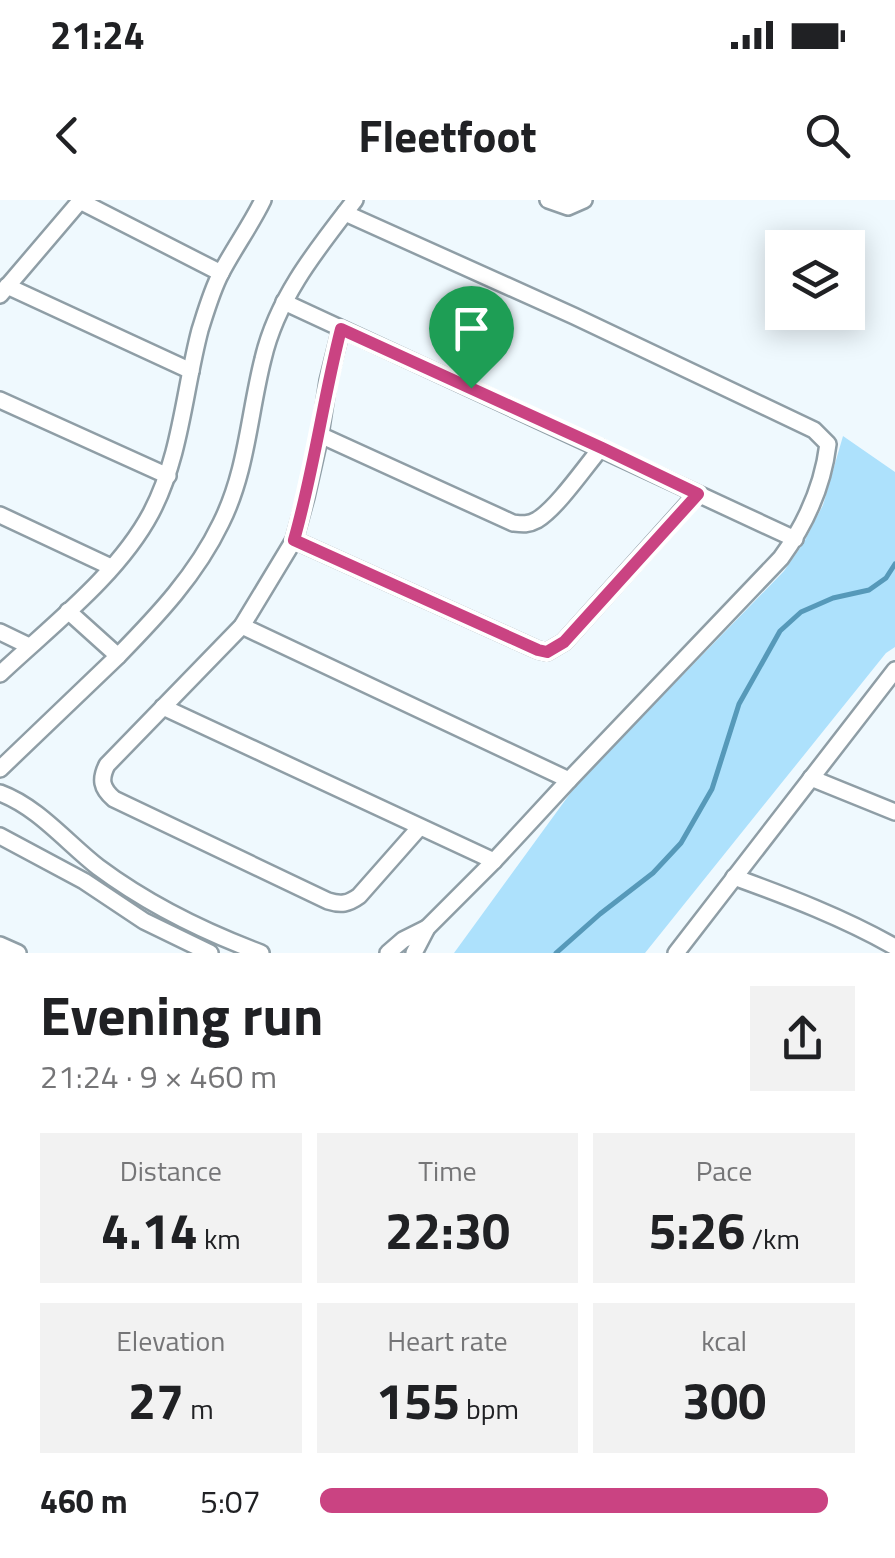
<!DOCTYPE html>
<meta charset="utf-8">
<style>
body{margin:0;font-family:"Titillium Web",sans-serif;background:#f2f2f2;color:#202124;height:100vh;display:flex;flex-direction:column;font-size:38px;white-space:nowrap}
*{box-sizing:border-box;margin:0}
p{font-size:32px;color:#757577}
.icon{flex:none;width:55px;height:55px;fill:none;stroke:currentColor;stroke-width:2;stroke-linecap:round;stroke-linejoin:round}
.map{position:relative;height:753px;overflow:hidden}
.drawer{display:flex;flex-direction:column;background:#fff;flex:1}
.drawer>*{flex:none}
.tools{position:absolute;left:765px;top:30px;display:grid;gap:20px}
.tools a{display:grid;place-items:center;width:100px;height:100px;border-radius:0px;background:#fff;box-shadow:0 5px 25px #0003;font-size:50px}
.pin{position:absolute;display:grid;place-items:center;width:85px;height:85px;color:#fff;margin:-102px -42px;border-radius:50% 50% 50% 0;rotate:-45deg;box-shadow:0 0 10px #0007}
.pin .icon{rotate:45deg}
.round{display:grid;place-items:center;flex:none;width:105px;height:105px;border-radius:0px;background:#f2f2f2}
.headline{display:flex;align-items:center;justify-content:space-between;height:170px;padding:0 40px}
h1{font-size:55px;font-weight:700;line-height:75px}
.stats{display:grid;grid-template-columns:repeat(3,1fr);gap:15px;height:170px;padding:10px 40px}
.stats div{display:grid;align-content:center;border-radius:0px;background:#f2f2f2;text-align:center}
.stats b{font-size:50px;font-weight:700}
.stats small{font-size:28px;font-weight:400}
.stats p{font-size:28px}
ul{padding:0 40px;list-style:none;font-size:32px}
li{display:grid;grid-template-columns:160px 120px 1fr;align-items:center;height:75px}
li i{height:25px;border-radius:12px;background:#ca4382}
.status{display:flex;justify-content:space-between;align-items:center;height:70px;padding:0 50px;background:#fff;direction:ltr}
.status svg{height:28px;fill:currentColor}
header{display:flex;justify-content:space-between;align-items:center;height:130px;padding:0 40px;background:#fff;font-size:45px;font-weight:700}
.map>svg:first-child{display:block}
.green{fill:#ade1fc}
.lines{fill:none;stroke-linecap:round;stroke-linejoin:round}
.stream{stroke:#5699b9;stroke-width:5}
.minor-casing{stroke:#8f9ea6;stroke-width:20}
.minor{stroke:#fff;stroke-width:15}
.route-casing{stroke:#fff;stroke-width:20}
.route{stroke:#ca4382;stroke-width:12}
</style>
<div class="status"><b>21:24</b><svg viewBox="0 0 49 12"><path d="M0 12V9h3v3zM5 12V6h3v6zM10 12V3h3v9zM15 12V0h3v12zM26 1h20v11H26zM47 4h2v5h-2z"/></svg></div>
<header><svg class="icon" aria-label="back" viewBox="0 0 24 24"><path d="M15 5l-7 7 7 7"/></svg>Fleetfoot<svg class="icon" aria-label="search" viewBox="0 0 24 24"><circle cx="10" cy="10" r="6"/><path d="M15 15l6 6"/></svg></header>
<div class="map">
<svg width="895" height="753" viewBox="0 0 895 753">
<rect width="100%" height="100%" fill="#eff9fe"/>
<path class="green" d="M843,236L895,272V447L886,453L645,753H454L577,584L784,371L804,342L823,305Z"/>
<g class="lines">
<path class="stream" d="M556,753L600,714L653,673L681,643L712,589L739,504L780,431L801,412L833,398L869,390L886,378L895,364"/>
<g class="minor-casing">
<g id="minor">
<path d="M548,0L568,7L584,0"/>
<path d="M80,1L221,73"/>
<path d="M345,13L574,116L814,230L828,244C823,285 805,325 781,358L569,580L494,661L427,728L414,753"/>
<path d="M7,86L191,171"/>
<path d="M0,95L81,0"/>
<path d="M284,102L795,339"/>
<path d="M341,129L328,181L320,235L306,297L294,340L242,426L107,565C100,579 101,588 114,599L328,701C341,705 348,704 359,696L419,628"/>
<path d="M0,200L168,276"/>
<path d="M320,235L513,323C522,324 528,325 537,320C557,308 585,267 601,248"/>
<path d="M0,315L111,367"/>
<path d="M294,340L538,450L547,452L564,442L697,294"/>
<path d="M68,411L118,456C158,415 196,375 221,323C247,271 249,214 263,159C277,98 317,49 355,0"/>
<path d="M242,426L569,580"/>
<path d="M0,432L29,446"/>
<path d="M0,474C51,426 118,375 151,313C181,256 184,191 200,130C206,111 212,90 221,73C234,48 251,25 263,0"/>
<path d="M163,507L494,661"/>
<path d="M0,569L118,456"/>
<path d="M811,578L895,612"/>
<path d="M0,593C38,607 67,643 98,667C149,705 202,731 261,753"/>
<path d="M0,636L84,681L144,721L210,753"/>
<path d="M734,677C789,697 844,718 895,747"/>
<path d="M0,745L18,753"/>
<path d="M388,753L403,740L427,728"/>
<path d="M676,753L895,470"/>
</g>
</g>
<use href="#minor" class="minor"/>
</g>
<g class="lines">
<g class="route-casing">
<path id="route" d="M341,129L602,248L698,294L564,442L547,452L538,450L294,340C314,270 323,199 341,129Z"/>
</g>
<use href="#route" class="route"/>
</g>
</svg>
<div class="tools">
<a><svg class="icon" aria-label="layers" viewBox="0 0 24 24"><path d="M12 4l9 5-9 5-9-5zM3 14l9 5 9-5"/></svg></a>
</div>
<div class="pin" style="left:471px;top:188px;background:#1e9e55"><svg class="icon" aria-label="arrive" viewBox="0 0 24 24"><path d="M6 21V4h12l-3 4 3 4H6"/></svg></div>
</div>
<section class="drawer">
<div class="headline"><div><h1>Evening run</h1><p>21:24 · 9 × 460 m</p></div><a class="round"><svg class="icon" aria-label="share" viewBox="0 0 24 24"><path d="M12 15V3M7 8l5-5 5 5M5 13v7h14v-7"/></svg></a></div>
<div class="stats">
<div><p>Distance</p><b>4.14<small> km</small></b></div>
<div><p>Time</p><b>22:30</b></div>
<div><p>Pace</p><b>5:26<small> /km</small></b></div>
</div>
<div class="stats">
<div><p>Elevation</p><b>27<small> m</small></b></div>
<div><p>Heart rate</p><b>155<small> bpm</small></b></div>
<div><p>kcal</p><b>300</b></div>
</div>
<ul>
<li><b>460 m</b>5:07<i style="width:95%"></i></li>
</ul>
</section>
